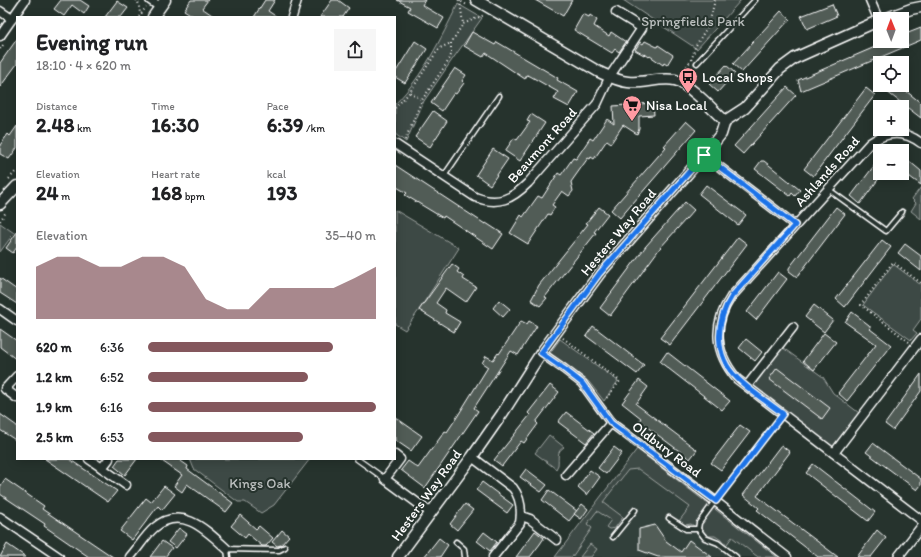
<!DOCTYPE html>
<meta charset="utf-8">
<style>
body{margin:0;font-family:Itim,sans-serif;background:#f6f6f6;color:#202124;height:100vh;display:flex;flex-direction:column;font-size:15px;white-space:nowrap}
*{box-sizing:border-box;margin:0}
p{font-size:13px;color:#757577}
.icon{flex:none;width:22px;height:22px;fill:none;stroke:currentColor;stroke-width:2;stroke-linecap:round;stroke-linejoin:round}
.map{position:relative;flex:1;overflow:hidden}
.sheet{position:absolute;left:16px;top:16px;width:380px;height:444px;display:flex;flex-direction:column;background:#fff;border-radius:0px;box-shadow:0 2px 10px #0003}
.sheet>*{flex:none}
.needle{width:26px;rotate:359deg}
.buttons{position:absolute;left:873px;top:12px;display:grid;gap:8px}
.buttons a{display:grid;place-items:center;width:36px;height:36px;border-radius:0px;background:#fff;box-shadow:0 2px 10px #0003;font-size:20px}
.pin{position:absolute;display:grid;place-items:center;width:34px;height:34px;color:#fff;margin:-17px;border-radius:8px;box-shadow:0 2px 6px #0006}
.round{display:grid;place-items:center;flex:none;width:42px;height:42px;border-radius:0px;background:#f6f6f6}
.summary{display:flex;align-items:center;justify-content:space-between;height:68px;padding:0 20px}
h1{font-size:22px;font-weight:700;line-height:30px}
.figures{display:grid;grid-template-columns:repeat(3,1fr);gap:6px;height:68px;padding:4px 20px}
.figures div{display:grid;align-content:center}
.figures b{font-size:20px;font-weight:700}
.figures small{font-size:11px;font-weight:400}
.figures p{font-size:11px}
.chart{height:112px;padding:8px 20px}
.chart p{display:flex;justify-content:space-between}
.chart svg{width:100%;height:72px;margin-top:4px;fill:#84575d;opacity:.7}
ul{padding:0 20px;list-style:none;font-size:13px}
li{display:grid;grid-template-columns:64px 48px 1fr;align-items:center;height:30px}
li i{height:10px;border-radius:5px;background:#84575d}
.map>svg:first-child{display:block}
.built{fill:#333f3a}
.green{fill:#3e4944;stroke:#9ea4a2}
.building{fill:#515c57;stroke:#fff}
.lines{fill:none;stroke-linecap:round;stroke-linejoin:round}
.service-casing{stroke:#fff;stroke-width:7}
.minor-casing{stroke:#fff;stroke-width:11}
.tertiary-casing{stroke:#fff;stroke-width:13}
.path{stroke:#fff;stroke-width:2;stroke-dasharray:1 3;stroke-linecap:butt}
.service{stroke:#26332d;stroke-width:4}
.minor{stroke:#26332d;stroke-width:8}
.tertiary{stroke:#26332d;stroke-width:10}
.route-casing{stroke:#fff;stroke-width:8}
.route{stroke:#1a73e8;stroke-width:5}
.labels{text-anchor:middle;stroke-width:4;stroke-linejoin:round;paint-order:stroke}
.park-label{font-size:14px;fill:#bbbfbe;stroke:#26332d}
.poi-label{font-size:14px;fill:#fff;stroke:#26332d;text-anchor:start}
.street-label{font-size:14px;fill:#fff;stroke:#26332d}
</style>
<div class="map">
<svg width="921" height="557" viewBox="0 0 921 557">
<rect width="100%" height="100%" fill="#26332d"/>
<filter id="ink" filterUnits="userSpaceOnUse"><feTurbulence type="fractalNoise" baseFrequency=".025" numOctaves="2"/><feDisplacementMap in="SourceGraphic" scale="8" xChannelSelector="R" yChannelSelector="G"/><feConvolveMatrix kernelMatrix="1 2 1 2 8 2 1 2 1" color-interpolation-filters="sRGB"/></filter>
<g filter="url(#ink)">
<path class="built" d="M637,449L777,557H555Z"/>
<g class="green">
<path d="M623,0H741L697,49Z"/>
<path d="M458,4L482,18L452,60L424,101L406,142L395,134V104C424,75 440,40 458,4Z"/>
<path d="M921,187V219L911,211L916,203L912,199Z"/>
<path d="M395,210L459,248L419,310L405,330L395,324Z"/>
<path d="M0,223L14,233L0,252Z"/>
<path d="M893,264L921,285V319L913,330L917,333L911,340L863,305Z"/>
<path d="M560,339L618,381L604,401L589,382L575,371L550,353Z"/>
<path d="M779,345L823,377L833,393L863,416L834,453L747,386Z"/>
<path d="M549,435L564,447C556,452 559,457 558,465L556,469L535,453Z"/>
<path d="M637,449L777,557H758L732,537L727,544L715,536H709L691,524L685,525L679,521L690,507L638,469L628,470L603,502L623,517L615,528L609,529L606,527L611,520L597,511L587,524L592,528L572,557H555Z"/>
<path d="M190,459H310L274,505L261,513L245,502H238L194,469Z"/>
<path d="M590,544L597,549L591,557H580Z"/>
</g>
<g class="building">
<path d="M61,0H80L89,6L84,14L72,5L64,16L54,9Z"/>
<path d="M191,0H208L202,8L215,17H195L184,10Z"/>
<path d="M265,0H275L268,11L277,17H254Z"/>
<path d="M332,0H338L349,8L343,17H320Z"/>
<path d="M397,0H425L422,5L444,18L438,28L408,11L410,7Z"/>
<path d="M535,0H572L563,16Z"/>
<path d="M117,1L128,8L121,17H105Z"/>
<path d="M832,4L837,16L807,29L801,16Z"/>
<path d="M781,11L790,19L742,72L733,64Z"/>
<path d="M583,14L589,17L590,15L597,20L594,26L609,36L611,32L626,42L619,52L615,49L612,53L574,30Z"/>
<path d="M921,28V40L801,91L798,80L889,41H905L903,35Z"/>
<path d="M472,32L495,45L497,42L558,78L557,80L578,92L569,107L554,99L558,92L530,76L527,75L525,79L486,53L483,57L464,46Z"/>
<path d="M17,39V64L0,87V63Z"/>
<path d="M415,41L427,49L405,83L395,77V73Z"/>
<path d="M645,41L657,47L658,45L673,55L667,65L664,63L663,65L650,56L649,57L645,54L644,55L635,50L640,42L643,44Z"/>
<path d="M726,65L735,73L718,92L709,84Z"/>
<path d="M455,68L466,75L462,81L464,83L456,94L454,93L442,111L431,103Z"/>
<path d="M878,85H897L906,91L921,103V118Z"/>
<path d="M787,87L796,95L743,154L734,146Z"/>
<path d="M866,88L875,95L813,176L804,169Z"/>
<path d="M653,103L654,115L639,116V129L637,134L623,125L611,143L607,140L594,159L591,157L590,159L588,158L571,182L573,191L569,196L562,191L552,205L555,207L550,215L548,214L528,244L510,233L521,215L523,217L538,196L542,198L558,173L561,175L573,158L576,159L590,138L593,140L607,119L614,124L613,106Z"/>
<path d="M433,111L447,121L430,147L415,137Z"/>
<path d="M531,114L545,123L520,161L505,151L514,138L517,140L530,122L527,121Z"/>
<path d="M686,121L696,130L620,218L611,210L666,147L664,146Z"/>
<path d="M17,126V148L9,159L0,154V145L8,134L10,136Z"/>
<path d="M493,149L508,159L490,185L476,175Z"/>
<path d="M880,158V177L860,204L851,196Z"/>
<path d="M761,161H764L800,190L795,196L792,193L790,196L755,169Z"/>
<path d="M909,161L921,171V185L902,171Z"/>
<path d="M395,165L485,224L486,223L503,234L493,249L444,216L443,218L405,195L407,193L395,186Z"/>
<path d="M706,185L746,215L738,225L699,194Z"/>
<path d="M685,202L694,210L660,248L610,316L600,308L646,246Z"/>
<path d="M599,207L608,214L594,232L596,233L545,297L547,298L540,306L531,300L539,285L588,224L586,223Z"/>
<path d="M836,207L845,214L797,277L789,271V268Z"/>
<path d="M17,232V247L13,253L6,248Z"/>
<path d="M738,237L747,244L670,345L660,338Z"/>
<path d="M882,240L891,247L845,307L836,299Z"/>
<path d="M905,244L921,256V271L898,253Z"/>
<path d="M452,264L459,269L457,272L464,277L463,279L476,287L466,302L446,288L436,303L446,310L445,313L460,322L454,332L419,310Z"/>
<path d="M778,272L787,279L756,320L747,312Z"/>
<path d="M0,278L17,290V304L0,293Z"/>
<path d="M499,300L510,309L503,317L493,308Z"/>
<path d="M814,305L833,320L824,332L805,317Z"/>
<path d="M852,312L869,325L871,328L870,329L891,345L847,401L838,393L876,344L845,322Z"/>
<path d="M521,321L527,324L529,321L537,326L518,355L511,351L474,408L478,411L425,488L401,470L408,461L418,468L445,431L447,432L457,417L488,367L482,363L486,356L493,360L498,353L499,354Z"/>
<path d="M593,326L644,365L637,374L586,336Z"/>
<path d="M0,329L17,341V360L0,347Z"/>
<path d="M824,333L836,342L814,370L803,361Z"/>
<path d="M746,339L762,352L755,361L739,348Z"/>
<path d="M667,352L730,401L722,410L660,362Z"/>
<path d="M777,368L830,408L822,419L769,379Z"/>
<path d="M921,374V391L893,430L885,424Z"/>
<path d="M639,380L648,387L636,404L697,450L690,459L639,421L641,418L622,403Z"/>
<path d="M550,385L559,392L536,422L538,424L524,443L521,441L502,466L494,460L530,415L528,413Z"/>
<path d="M566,412L594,433L586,443L558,422Z"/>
<path d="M0,414L17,426V441L0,430Z"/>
<path d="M395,417L422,436L411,451L395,440Z"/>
<path d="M740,425L750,432L721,470L711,463Z"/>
<path d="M873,443L921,479V485L917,490L866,452Z"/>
<path d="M781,445L790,452L757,496L838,557H818L757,510L759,508L743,495Z"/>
<path d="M614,447L622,453L606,474L598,468Z"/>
<path d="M45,459H69L117,491L108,502Z"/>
<path d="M119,459H137L125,475L114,466Z"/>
<path d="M159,459H178L188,466L187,469L233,503L226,512L187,484L182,492L174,486L182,475Z"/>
<path d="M813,464L875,512L868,521L806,473Z"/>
<path d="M526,469L547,485L541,492L520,477Z"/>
<path d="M590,470L600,477L587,495L578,487Z"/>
<path d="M5,479L44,506L42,509L113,557H89L44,526L45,524L0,494V487Z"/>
<path d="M482,482L513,505L507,513L476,490Z"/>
<path d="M164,486L175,494L162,510L158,506L132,540L120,531L146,498L151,502Z"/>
<path d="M549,490L577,511L569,521L542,500Z"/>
<path d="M465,504L473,510L457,530L450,524Z"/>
<path d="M582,504L588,509L581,519L574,514Z"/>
<path d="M240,515L256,529L259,526L273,538L266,546H262L248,534L245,538L231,526Z"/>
<path d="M655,525L666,541L681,552L689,540L712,557H658L639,550V529Z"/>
<path d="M179,528L187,534L176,548L168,542Z"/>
<path d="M282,530L289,536L281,545L277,546L272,542Z"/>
<path d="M877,530L886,538L871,557H857Z"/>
<path d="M535,531L544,538L540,544L530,557H516Z"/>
<path d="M484,532L497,542L490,551L477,541Z"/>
<path d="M439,538L448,545L440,557H424Z"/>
<path d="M162,541L172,548L165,557H150Z"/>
<path d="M7,544L26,557H0Z"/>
</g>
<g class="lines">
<g class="service-casing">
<g id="service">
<path d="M697,63L755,0"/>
<path d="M444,176L499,96"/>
<path d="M828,189L886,231L902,212"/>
<path d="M357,459L385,479"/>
<path d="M715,501L699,523L698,529L705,538L718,543L736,557"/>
<path d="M669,518L686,529H698"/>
<path d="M613,537L635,510"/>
<path d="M456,542L464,549L465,557"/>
<path d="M228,557L227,549L279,550L285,547"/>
</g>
</g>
<g class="minor-casing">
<g id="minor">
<path d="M150,0L160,7"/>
<path d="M870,0L879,21"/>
<path d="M0,11L12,19"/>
<path d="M292,17L297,0"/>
<path d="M0,36L25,0"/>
<path d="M921,143C904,130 887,131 870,143L731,297C712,325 715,353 737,379L921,520"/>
<path d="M395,144L475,197C498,206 512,199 528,183L597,104L610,76L642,28L616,12"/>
<path d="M704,155L795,225"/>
<path d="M0,309L17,321"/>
<path d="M541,353L564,369L582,383L611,423L715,501L787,557"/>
<path d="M17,376L5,389L17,398"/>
<path d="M747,386L793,327"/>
<path d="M834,453L921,339"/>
<path d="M395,455L400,459L385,479L431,513"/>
<path d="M472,457L513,488C521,498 522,510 520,523L493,557"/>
<path d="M89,459L102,468"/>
<path d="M109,459L102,468L126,485"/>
<path d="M566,475L611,423"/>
<path d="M521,516L530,519L557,540"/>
<path d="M0,517L59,557"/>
<path d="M130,557C138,548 145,536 154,528C182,504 207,531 227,549"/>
<path d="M898,557L921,527"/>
</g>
</g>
<g class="tertiary-casing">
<g id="tertiary">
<path d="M476,0L599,72C608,76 618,81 628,82C644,84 659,77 675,80C689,84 714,111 725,121"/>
<path d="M153,17L165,0"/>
<path d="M884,19L911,9L921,7"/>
<path d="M0,204L17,186"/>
<path d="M398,557L472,457L502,414L541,353L600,273L704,155L721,134L725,121L745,108L780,69L795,58L880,20"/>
</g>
</g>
<g class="path">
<path d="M136,0L138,1L140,13"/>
<path d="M458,0L467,5"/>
<path d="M460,1L463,24"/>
<path d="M139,17L146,7"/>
<path d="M0,49L3,45"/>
<path d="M682,73L692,59L695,47L709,24L715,0"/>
<path d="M410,92L422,100"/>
<path d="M395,108L410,92L436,53L440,48L451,43"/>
<path d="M405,140L422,100L449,60L451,55V43L463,24L484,15"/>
<path d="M9,179L17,170"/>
<path d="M0,221L6,212"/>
<path d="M563,338L620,381L605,400"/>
<path d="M909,342L861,305L893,262L921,283"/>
<path d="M721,494L777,422"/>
</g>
<use href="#service" class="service"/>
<use href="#minor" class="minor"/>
<use href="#tertiary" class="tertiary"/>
</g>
</g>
<g class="lines" filter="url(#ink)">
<g class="route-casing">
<path id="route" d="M704,155L795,225L732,296C715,322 714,356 737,378C750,391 769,403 783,414L716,501L611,423L582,383L564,369L541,353L600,273Z"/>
</g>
<use href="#route" class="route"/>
</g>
<defs>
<g id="bus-pin" transform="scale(1)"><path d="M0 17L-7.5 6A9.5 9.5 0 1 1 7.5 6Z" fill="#ff9aa2" stroke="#26332d"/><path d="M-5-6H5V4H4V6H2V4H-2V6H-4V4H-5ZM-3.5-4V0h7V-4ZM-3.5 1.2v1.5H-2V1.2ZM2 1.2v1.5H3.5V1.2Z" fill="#111"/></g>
<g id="supermarket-pin" transform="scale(1)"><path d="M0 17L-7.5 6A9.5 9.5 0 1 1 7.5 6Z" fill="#ff9aa2" stroke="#26332d"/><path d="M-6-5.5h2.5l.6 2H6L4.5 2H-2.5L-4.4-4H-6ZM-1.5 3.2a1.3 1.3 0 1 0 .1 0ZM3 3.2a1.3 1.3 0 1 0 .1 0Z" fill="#111"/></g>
</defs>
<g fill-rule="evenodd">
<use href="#bus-pin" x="688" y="77"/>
<use href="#supermarket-pin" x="632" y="105"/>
</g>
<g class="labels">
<g class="park-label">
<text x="693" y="26">Springfields Park</text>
<text x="260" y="488">Kings Oak</text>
</g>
<g class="poi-label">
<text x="702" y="82">Local Shops</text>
<text x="646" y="110">Nisa Local</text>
</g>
<g class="street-label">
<text transform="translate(542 145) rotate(-48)" y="5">Beaumont Road</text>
<text transform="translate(827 171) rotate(-48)" y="5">Ashlands Road</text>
<text transform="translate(618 232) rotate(-50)" y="5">Hesters Way Road</text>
<text transform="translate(667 449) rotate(37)" y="5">Oldbury Road</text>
<text transform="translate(426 495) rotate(-54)" y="5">Hesters Way Road</text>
</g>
</g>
</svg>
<div class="buttons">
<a><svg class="needle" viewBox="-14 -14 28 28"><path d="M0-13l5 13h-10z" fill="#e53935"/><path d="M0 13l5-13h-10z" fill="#757577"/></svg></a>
<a><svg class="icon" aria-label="locate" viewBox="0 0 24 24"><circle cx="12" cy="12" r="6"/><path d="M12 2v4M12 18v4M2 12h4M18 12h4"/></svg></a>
<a>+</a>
<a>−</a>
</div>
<div class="pin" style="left:704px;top:155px;background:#1e9e55"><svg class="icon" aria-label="arrive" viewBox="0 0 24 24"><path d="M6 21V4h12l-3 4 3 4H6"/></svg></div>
<section class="sheet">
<div class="summary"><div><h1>Evening run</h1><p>18:10 · 4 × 620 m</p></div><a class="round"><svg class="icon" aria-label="share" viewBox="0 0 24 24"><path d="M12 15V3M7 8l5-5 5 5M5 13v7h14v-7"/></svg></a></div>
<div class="figures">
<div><p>Distance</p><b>2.48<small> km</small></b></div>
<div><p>Time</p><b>16:30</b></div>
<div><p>Pace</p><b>6:39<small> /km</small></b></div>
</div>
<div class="figures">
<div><p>Elevation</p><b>24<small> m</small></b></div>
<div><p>Heart rate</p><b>168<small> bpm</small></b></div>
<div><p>kcal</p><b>193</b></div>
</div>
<div class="chart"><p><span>Elevation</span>35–40 m</p>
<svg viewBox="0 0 160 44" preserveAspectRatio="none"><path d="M0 44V12L10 6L20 6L30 12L40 12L50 6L60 6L70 12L80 32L90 38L100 38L110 25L120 25L130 25L140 25L150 19L160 12V44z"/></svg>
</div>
<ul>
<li><b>620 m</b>6:36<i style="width:81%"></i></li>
<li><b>1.2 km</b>6:52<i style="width:70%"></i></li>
<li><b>1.9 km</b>6:16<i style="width:100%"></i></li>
<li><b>2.5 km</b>6:53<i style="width:68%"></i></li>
</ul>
</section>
</div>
